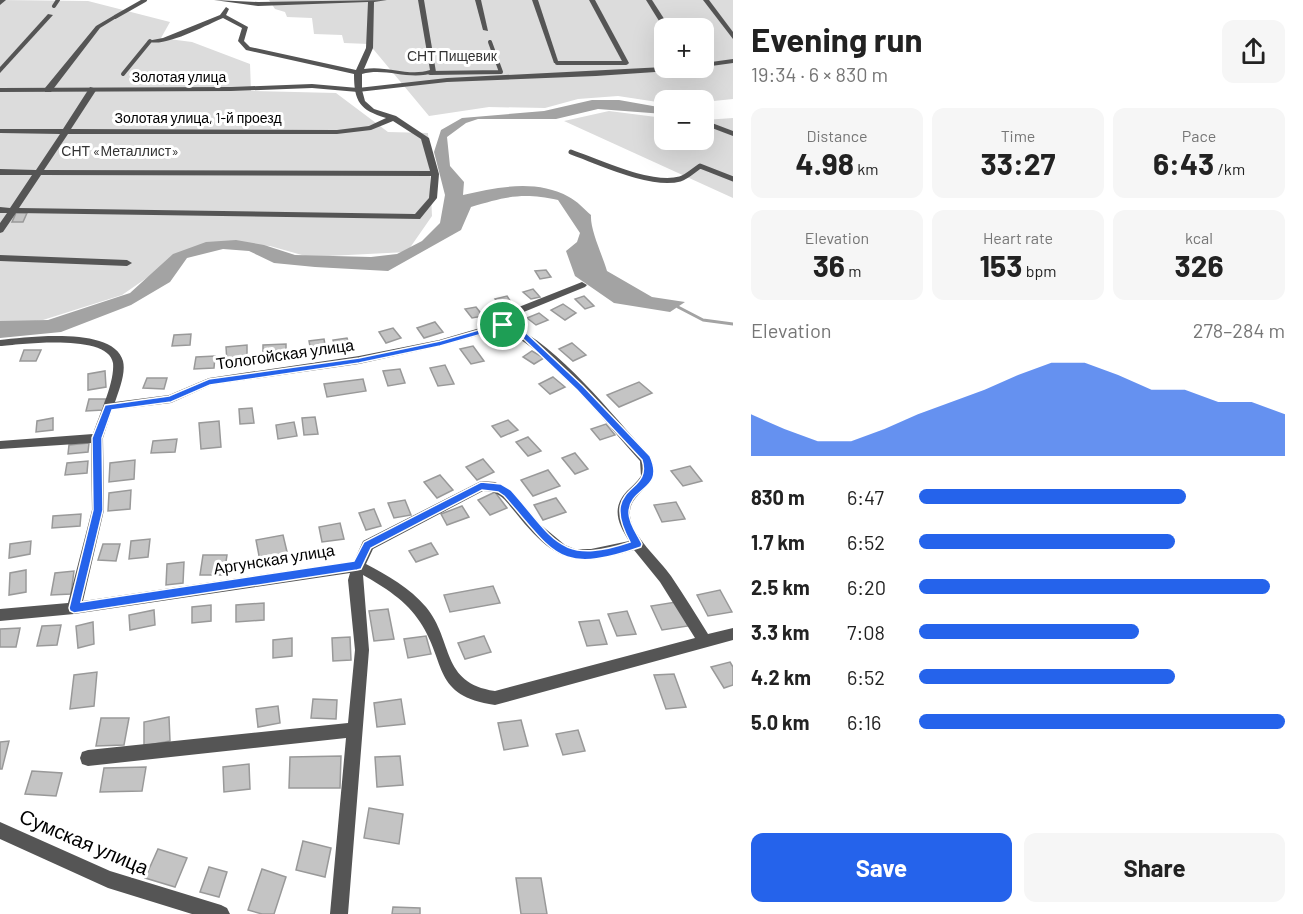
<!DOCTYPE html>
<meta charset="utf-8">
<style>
body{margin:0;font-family:Barlow,sans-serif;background:#f6f6f6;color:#222;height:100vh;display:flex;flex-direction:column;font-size:22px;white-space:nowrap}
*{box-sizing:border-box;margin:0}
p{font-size:20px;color:#767676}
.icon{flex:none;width:33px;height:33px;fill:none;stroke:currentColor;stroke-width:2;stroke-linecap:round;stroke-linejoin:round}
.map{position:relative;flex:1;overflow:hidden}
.details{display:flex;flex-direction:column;background:#fff;width:570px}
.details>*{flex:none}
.controls{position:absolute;left:654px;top:18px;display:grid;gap:12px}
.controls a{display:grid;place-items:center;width:60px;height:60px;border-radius:12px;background:#fff;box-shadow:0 6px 24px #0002;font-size:30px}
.pin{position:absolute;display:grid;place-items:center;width:51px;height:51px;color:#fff;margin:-26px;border:3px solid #fff;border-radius:50%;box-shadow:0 2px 6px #0007}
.round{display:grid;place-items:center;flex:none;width:63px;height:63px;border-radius:12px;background:#f6f6f6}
.headline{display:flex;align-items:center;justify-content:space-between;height:102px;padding:0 18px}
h1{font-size:33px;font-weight:700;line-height:45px}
.figures{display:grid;grid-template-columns:repeat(3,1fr);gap:9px;height:102px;padding:6px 18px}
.figures div{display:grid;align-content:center;border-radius:12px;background:#f6f6f6;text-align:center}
.figures b{font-size:30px;font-weight:700}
.figures small{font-size:16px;font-weight:400}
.figures p{font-size:16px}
.chart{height:168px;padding:12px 18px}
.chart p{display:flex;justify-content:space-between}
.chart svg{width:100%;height:108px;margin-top:6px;fill:#2563eb;opacity:.7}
.button{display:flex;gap:12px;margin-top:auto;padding:12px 18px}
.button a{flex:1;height:69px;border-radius:12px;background:#2563eb;color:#fff;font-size:24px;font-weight:700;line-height:69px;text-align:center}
.button a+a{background:#f6f6f6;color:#222}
ul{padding:0 18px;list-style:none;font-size:20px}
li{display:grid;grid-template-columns:96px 72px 1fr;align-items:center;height:45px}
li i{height:15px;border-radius:8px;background:#2563eb}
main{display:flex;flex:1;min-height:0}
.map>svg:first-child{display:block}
.green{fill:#dcdcdc;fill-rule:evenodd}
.water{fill:#a3a3a3}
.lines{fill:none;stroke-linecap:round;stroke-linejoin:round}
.stream{stroke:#a3a3a3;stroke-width:3}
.building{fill:#c4c4c4;stroke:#999;stroke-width:1.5}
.service-far1{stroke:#555;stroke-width:4}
.service{stroke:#555;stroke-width:5}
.minor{fill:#555;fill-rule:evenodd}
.tertiary{fill:#555;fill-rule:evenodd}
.route{fill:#2563eb;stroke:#fff;stroke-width:1.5;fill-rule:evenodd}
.labels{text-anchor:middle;stroke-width:6;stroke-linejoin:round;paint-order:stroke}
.far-park-label{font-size:14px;fill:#333;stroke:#fff}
.far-street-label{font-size:14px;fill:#000;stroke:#fff}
.street-label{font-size:16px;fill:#000;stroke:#fff}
.near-street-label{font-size:20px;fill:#000;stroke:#fff}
</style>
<main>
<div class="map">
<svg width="733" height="914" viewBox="0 0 733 914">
<rect width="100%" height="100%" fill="#fff"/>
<g class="green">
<path d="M0,0L88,1L170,22L161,38L192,42L250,64L251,91L336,93L388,132L428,133L432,216L407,252L309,257L270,246L221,243L164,266L122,295L43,320L0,326Z"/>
<path d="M269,0H733V99L704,102L664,100V103L618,96L578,99L545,108L489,107L429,116L369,44L344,43L342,35L314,34L312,18L287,17L285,12L275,9ZM664,28H704V68H664Z"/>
<path d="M609,111L664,118V140H704V120L733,118V198L564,121Z"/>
</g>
<path class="water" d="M592,100H619L664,108V114L598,109L556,119H478L466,123L447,137L450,166L464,182L463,195C498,187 536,179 569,197C577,201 584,209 591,215C590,230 602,254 607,271L652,297L685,302L670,312L614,303L575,276L566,251L577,242L580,233L558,200C522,192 505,197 471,207L461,230L388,271L315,267L274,263L249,251L223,249L187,258L170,282L131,305L61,332L0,338V321L48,320L130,293L173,254L206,242L236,240L264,245L295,255L371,257L397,254L422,241L440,223L445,195L434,152L441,130L462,118L544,111Z"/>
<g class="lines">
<path class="stream" d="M678,307L703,320L733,324"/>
</g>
<g class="building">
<path d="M16,213H27L23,222H12Z"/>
<path d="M546,270L551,277L540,279L535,271Z"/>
<path d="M533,289L540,297L531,299L523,292Z"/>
<path d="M507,296L513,305L501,307L495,299Z"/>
<path d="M584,296L594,306L585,309L575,299Z"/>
<path d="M563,304L576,313L565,320L551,310Z"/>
<path d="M476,307L483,316L472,318L465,309Z"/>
<path d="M539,313L548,320L536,325L527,318Z"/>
<path d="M435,322L443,332L424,338L417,328Z"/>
<path d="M393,328L401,338L386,343L379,332Z"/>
<path d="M191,334L190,345L172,346L174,335Z"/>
<path d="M347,338L352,351L337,353L333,340Z"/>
<path d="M324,339L326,350L311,352L309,341Z"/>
<path d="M572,343L586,355L573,361L559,349Z"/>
<path d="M286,344V354L263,355V345Z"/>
<path d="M247,345V360L227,362L226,347Z"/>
<path d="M473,346L484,361L471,364L460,349Z"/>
<path d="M24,350H41L36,361H20Z"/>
<path d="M532,351L544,358L534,364L523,357Z"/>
<path d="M215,356L214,368L194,369L196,357Z"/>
<path d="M445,365L454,384L438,386L430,368Z"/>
<path d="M400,369L405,383L388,386L383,371Z"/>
<path d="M105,371L106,387L88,390V374Z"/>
<path d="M553,377L565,387L550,394L539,384Z"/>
<path d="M147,378H167L164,389L143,388Z"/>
<path d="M363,379L366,391L327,397L324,384Z"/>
<path d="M639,382L652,393L619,407L607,395Z"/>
<path d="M89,399H106L103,410L86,411Z"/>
<path d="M252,408L254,423L240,424L239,409Z"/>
<path d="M315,417L318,434L304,435L302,418Z"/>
<path d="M53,418V430L36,432L37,421Z"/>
<path d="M508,420L518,430L501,437L492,426Z"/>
<path d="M219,421L221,447L201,449L199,423Z"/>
<path d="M294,422L297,436L278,439L276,425Z"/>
<path d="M606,424L615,435L600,440L591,429Z"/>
<path d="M528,437L541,451L528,456L516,442Z"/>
<path d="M177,439L175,452L151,453L153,441Z"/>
<path d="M89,443L88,452L68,454L69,445Z"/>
<path d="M575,453L588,469L575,474L562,458Z"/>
<path d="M483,459L494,472L477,480L466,467Z"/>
<path d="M135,460L134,479L109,482L110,463Z"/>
<path d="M88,461L87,473L65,475L67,463Z"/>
<path d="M690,466L702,481L683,486L671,471Z"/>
<path d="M548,470L560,486L533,496L521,480Z"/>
<path d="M440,475L453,490L437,498L424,482Z"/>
<path d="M131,490L130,509L108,511L109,493Z"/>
<path d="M495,492L507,508L490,515L478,500Z"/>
<path d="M556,498L566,512L543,520L534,505Z"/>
<path d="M405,500L411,515L394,518L388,503Z"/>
<path d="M676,502L685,519L662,522L654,505Z"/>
<path d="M462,506L469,517L447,525L441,514Z"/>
<path d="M374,509L381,526L366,530L359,513Z"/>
<path d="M81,514L80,526L52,528L53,516Z"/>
<path d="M340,523L344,539L322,542L319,527Z"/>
<path d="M283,535L288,556L260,561L256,540Z"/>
<path d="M150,539L148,557L129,559L131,541Z"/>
<path d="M31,541L30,554L9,558L10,544Z"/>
<path d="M431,543L438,554L416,562L409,551Z"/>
<path d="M103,544H120L116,561L98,560Z"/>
<path d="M203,555H227L224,575H200Z"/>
<path d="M184,562L183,583L166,585L167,564Z"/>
<path d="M26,570V592L9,595L10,573Z"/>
<path d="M74,571L71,594L51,595L55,573Z"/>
<path d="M493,586L500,603L450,612L444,595Z"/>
<path d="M720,590L732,612L708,616L697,595Z"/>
<path d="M676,602L688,626L662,630L651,606Z"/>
<path d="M264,603V620L236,622V605Z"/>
<path d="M211,605V621L192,623V607Z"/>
<path d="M388,609L394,639L374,641L369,611Z"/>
<path d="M154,610L155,625L130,630L129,615Z"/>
<path d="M627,611L636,634L617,636L608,614Z"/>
<path d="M599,620L607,644L587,646L579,622Z"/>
<path d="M93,622L94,644L78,648L76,626Z"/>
<path d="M61,625L57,645L37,646L42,626Z"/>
<path d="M20,628L16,647H0V629Z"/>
<path d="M426,636L431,654L408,658L404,639Z"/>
<path d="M484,636L491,652L465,659L458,643Z"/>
<path d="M350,637L351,660L333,661L332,638Z"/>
<path d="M292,638V656L273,658V640Z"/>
<path d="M730,662L733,667V685L724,688L711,667Z"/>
<path d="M97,672L94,706L70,709L74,675Z"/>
<path d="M674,674L686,707L666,709L654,675Z"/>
<path d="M313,699L337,700L336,719L311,718Z"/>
<path d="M401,699L405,724L377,727L374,703Z"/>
<path d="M278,706L280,723L258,727L256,709Z"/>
<path d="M169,717L170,741L144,746V722Z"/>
<path d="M101,718H129L124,745L96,746Z"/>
<path d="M521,720L528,746L504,750L498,723Z"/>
<path d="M578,730L585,751L563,755L556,734Z"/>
<path d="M9,741L2,769H0V742Z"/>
<path d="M341,756L340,788H289L290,757Z"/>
<path d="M400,756L403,785L377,787L375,757Z"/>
<path d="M249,764L250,789L224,792L223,767Z"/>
<path d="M146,767L142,791L100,792L104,768Z"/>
<path d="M32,771L62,773L56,796L25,794Z"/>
<path d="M369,808L403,814L399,844L364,838Z"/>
<path d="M303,841L331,848L325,877L296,870Z"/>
<path d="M158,849L187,858L175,887L145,878Z"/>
<path d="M209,867L227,872L219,897L200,892Z"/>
<path d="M262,869L286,877L274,914H262L248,910Z"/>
<path d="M516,878H541L547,914H521Z"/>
<path d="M393,907L420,908V914H392Z"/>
</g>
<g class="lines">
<g class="service-far1">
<path d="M54,6L58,0"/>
<path d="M115,17L145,0"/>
<path d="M557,63H626"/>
<path d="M430,73L501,72L490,42"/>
<path d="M123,74L150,41"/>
</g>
<path class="service" d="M571,152C599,162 651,187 680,179C687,177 694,170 700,166L733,179"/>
<g class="minor">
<path d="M0,0H6L0,5Z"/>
<path d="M214,0L258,2L387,0L374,2L373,48L364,69C386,65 409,77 430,70L418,0H424L436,72C410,82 387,67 362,74V90L365,101L374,109L396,116L429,138L439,174L437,198L420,219L16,213L3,232L0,233V223L7,213H0V207L10,208L32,175H0V169L36,170L60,134L0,133V129H63L90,87L97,89L71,129L337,130L369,126L386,118C360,110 354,102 354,74L246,50L238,41L242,28L223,18C206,25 163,49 147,41L163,38L220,15L226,7L229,9L226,15L248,27L244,41L250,47L356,70L366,48L368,2L258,6ZM393,121L421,139L430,171L44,170L68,134H337L371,130ZM41,175L431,176L429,198L415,214L19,208Z"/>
<path d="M475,0H481L488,31L483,30Z"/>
<path d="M532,0H538L559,64L554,63Z"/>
<path d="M589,0H595L629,63L628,64L623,63Z"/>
<path d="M646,0H652L670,28L664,29Z"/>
<path d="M703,0H709L733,32V39Z"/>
<path d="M48,14L53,15L0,73V67Z"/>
<path d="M113,16L118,17L100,28L51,92H45V88L96,26Z"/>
<path d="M704,120L733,131V136L704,125Z"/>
<path d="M0,255L127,260L132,263L127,266L0,261Z"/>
<path d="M582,282L587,285L585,287L509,318L508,323C561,348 610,413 650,456C666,488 627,490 630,516C632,536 659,559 671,576C684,595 696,615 708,634L733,628V640L495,705C432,696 447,663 420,622C407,601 384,587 363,575L369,650L348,914H330L346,738L88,766L82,764L80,758L82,752L88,750L348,723L355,650L348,580L350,573L74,614L0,621V609L68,603L92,510L91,443L0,449V441L93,434C99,415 115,382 113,363C109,333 21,344 0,346V340C27,337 114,326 123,361C126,373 119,390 115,402L169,395L209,378L359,356L439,340L497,323V320L501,314ZM502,329C551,352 603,420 640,461L641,476C637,482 632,486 627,491C611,508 618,524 629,541L591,549H575L565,545L541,525L511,490L495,482L481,481L363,541L354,561L83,601L104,510L103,438L112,410L171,403L211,385L359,364L440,346ZM483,491C500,491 505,500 515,512C555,562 574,568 634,550L660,582L695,638L495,691C440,683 454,641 426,607C410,588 387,575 366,564L373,549Z"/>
<path d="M0,822L110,871L221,905L227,908L230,914H192L108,888L0,839Z"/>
</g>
<g class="tertiary">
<path d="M733,59V63L704,67V63Z"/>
<path d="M664,67L689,68L685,70L596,76L447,82L358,92L312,88L231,91L0,92V88L231,87L312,84L358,88L447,78Z"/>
</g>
</g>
<path class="route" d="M503,323L522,329L583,386L650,456C666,491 629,486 629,513C629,524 638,535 642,544L641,547C558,576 555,554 504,496L498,492L482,490L371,548L361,569L357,570L74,613L70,611L69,608L93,510L92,438L105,405L169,396L209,379L359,358L440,341ZM503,328L516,332L577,390L642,460C653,495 598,483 630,542C559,566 554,538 511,490L501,484L481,482L364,542L354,561L81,602L103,510L102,438L112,410L171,402L210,385L359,363L440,346Z"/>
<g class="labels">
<g class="far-park-label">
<text x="452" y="61">СНТ Пищевик</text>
<text x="120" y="156">СНТ «Металлист»</text>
</g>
<g class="far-street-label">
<text x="179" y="82">Золотая улица</text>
<text x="198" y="123">Золотая улица, 1-й проезд</text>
</g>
<g class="street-label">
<text transform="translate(285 354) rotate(-8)" y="6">Тологойская улица</text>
<text transform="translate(274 559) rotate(-9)" y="6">Аргунская улица</text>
</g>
<g class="near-street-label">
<text transform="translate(84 842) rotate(23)" y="7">Сумская улица</text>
</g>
</g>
</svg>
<div class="controls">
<a>+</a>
<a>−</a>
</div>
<div class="pin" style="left:503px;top:325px;background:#1e9e55"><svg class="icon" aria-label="arrive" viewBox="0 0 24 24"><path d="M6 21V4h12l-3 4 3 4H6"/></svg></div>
</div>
<section class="details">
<div class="headline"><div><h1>Evening run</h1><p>19:34 · 6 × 830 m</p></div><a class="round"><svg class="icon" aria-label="share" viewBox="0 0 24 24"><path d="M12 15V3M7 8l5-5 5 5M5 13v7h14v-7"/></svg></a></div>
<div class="figures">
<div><p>Distance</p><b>4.98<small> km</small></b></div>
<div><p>Time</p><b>33:27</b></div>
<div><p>Pace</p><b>6:43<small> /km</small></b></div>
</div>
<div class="figures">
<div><p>Elevation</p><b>36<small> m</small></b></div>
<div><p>Heart rate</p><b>153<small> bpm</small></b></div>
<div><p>kcal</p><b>326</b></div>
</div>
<div class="chart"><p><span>Elevation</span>278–284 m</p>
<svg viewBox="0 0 160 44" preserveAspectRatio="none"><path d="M0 44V27L10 33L20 38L30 38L40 33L50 27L60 22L70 17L80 11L90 6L100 6L110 11L120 17L130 17L140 22L150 22L160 27V44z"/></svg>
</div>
<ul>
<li><b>830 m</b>6:47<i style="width:73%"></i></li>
<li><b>1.7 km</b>6:52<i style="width:70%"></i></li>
<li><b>2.5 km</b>6:20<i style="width:96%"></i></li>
<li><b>3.3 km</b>7:08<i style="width:60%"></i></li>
<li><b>4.2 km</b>6:52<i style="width:70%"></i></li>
<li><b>5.0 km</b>6:16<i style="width:100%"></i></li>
</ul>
<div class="button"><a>Save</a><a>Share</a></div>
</section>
</main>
